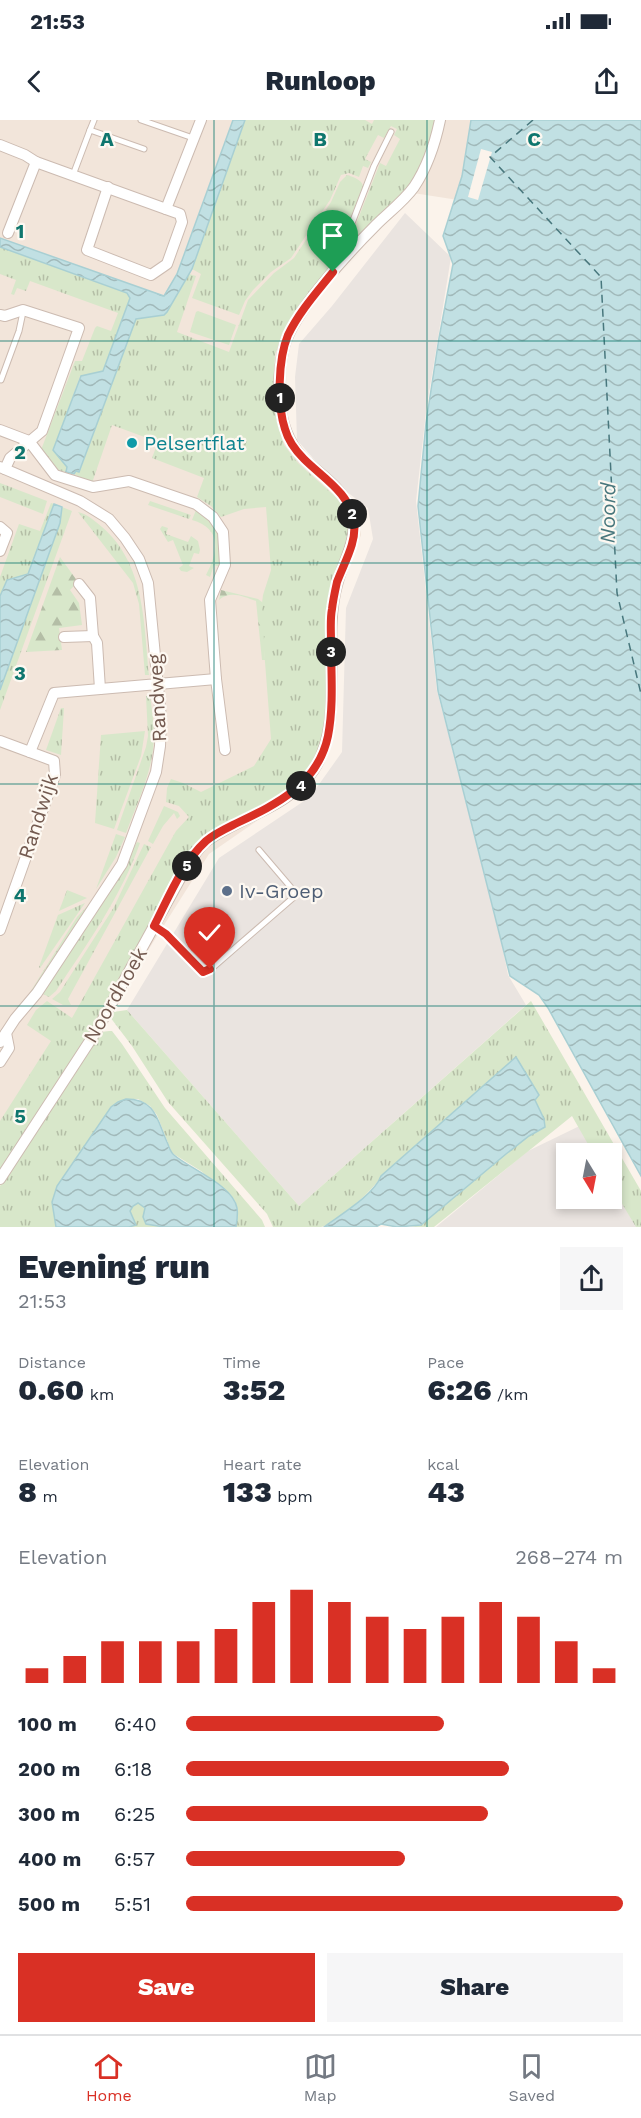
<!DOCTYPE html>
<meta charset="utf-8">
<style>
body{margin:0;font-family:"Work Sans",sans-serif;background:#f6f6f7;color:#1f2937;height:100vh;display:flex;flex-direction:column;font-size:22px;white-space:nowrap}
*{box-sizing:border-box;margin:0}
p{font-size:20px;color:#747a83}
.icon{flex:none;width:33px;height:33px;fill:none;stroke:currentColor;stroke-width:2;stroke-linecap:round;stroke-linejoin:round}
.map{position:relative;height:1107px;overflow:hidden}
.side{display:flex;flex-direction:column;background:#fff;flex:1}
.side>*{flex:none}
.needle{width:39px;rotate:170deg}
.controls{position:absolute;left:556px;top:1023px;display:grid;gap:12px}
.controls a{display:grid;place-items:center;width:66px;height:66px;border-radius:0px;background:#fff;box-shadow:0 3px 9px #0003;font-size:30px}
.pin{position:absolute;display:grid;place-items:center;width:51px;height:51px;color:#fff;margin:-62px -26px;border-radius:50% 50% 50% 0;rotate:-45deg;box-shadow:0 0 6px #0007}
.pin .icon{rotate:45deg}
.km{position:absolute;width:30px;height:30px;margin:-15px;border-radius:50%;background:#222;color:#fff;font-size:16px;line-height:30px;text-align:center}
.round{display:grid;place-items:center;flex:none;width:63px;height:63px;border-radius:0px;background:#f6f6f7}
.summary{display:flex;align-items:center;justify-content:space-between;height:102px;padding:0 18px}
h1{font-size:33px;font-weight:800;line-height:45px}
.figures{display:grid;grid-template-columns:repeat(3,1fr);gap:9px;height:102px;padding:6px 18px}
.figures div{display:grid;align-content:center}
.figures b{font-size:30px;font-weight:800}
.figures small{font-size:16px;font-weight:400}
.figures p{font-size:16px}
.chart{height:168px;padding:12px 18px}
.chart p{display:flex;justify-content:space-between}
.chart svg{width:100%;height:108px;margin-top:6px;stroke:#d93025;stroke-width:6}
.primary-button{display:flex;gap:12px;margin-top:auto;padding:12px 18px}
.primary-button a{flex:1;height:69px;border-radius:0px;background:#d93025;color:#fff;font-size:24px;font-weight:800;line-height:69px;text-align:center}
.primary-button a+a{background:#f6f6f7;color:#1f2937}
ul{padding:0 18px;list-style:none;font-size:20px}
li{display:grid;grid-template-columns:96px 72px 1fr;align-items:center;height:45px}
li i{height:15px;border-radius:8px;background:#d93025}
.status{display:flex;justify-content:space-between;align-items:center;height:42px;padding:0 30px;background:#fff;direction:ltr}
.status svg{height:16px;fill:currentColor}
header{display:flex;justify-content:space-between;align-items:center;height:78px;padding:0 18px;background:#fff;font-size:27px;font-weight:800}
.tab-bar{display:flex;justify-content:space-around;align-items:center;height:84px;border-top:2px solid #e0e1e3;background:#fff;font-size:16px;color:#747a83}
.tab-bar a{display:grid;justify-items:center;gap:3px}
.tab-bar .active{color:#d93025}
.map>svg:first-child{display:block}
.residential{fill:#f2e5da}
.industrial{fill:#eae4e0;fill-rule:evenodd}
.grass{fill:url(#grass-tufts)}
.forest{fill:url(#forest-firs)}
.green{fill:#d8e7ca}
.water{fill:url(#water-waves);stroke:#a8cfd3;stroke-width:1.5}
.pier{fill:#fbf3eb}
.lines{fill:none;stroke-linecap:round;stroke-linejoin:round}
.ferry{stroke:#48777d;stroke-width:1.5;stroke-dasharray:8 6;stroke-linecap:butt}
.service-casing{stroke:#ccbbb1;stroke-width:7}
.minor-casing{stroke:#ccbbb1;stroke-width:12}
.service{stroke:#fff;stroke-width:5}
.minor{stroke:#fff;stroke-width:10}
.route-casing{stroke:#fff;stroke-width:12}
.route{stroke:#d93025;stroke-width:8}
.grid{fill:none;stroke:#0f766e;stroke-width:1.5;stroke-opacity:0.55}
.culture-dot{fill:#0f9aa8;stroke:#fdf8f1;stroke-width:2}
.service-dot{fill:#5c6f8a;stroke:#fdf8f1;stroke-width:2}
.labels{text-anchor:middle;stroke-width:4.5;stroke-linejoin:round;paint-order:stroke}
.culture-label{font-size:20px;fill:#0d838f;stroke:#fdf8f1;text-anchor:start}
.street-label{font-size:20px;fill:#735a50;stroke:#fdf8f1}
.service-label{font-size:20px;fill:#4e5e75;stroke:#fdf8f1;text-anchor:start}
.water-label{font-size:21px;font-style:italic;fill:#48777d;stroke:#fdf8f1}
.grid-label{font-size:20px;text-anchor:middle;font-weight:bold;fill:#0f766e;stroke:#fdf8f1;stroke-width:4.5;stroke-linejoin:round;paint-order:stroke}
</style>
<div class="status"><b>21:53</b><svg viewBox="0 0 49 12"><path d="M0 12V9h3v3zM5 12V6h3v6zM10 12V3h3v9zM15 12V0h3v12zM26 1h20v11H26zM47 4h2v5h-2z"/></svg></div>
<header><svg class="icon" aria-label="back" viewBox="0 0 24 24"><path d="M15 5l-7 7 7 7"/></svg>Runloop<svg class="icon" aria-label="share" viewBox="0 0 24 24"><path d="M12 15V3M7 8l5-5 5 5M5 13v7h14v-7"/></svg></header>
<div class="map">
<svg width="641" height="1107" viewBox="0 0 641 1107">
<defs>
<pattern id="grass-tufts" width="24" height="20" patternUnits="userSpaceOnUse" patternTransform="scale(1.5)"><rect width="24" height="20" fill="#d8e7ca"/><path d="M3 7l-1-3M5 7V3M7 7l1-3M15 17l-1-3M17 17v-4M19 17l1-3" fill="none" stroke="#b4bea6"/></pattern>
<pattern id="forest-firs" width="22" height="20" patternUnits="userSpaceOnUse" patternTransform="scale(1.5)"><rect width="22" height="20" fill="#d8e7ca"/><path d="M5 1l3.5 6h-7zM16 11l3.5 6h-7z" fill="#b4bea6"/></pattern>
<pattern id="water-waves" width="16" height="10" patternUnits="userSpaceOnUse" patternTransform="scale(1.5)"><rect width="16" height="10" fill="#c1e0e3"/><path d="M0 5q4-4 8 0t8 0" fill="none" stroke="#a1b9ba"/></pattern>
</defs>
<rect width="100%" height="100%" fill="#fbf3eb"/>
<path class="residential" d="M0,0H504L484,84L413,73L340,146L287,220L285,315L318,354L357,385L361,415L334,485L330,629L300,671L209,734L18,1036L0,1055Z"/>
<g class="industrial">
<path d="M405,93L451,137L426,292L416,381L437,571L498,804L508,855L526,885L299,1086L127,890L219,738L310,677L342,632L346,488L373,419L368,388L334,362L297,320L295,257L299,224L332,186Z"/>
<path d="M594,999L641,1079V1107H436L528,1031ZM567,1034H612V1078H567Z"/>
</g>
<g class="grass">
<path d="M245,0H365L372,4L374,0H435L431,26L413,64L345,132L380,43L386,46L400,19L394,15L397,9L391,6L384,18L378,15L365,39L371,42L368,48L363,46L359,57L349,53L341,55L330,80L291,138L271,152L253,170L245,181L239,195L192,178L201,154L192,149Z"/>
<path d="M347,55C356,58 365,61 363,71L332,145L281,219L275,234L274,263L277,302L284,325L298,343L339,380L349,411L334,469L327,598L317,636L297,664L279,679L203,719L186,737L72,945L0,1054V1001L51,921L27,905L36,890L47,881L72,898L167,727L176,711L189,697L179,686L166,682L167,668L171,659L183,663L201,672L254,646L271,619L261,491L263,475L271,450L266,387L244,389L221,397L211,386L197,377L204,358L152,338L158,322L112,305L92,363L74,354L76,351H79L82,345L136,199L167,192L189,154L196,156L177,212L229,232L248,180L274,153L294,138L331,82L340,62Z"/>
<path d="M0,127L127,173L130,178L103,252L80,256L54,329L67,347L66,352L58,350L41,330L75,241H82L95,208L97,206L111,211L118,193L30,161L26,171L17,168L14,175L11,174L16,160L0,154Z"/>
<path d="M0,363L47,381L43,394L0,377Z"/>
<path d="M150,381L191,395L189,399L148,385Z"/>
<path d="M51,383L54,384L28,454L7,460L0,476V457L19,404L40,411Z"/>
<path d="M62,387L72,391L0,590V570L60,403Z"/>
<path d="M196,390C221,406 220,419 220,447L214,445L210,457L206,455C218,433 223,409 192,400Z"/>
<path d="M78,392C87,394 95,401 102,407C145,444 144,503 149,555H145L139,484L133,463Z"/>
<path d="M162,406L168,408L166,414L188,422L191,416L198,421L200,430L199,434L194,433L189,446L194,448L187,452L181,451L179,448L183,445L173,420L168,422L160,409Z"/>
<path d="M146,576H150C152,590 154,604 154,618C153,651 137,683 126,713L117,710L146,627L148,616Z"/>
<path d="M61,588H64L61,635L46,630Z"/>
<path d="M145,611L141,636L114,709L95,703L101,615Z"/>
<path d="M164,686L178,692L180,696L177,699L174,693L163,706L153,724L148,721Z"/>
<path d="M116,714L125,717L116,737L96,769Z"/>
<path d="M137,722L140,723C121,777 87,824 56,871L49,877L43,874L110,769Z"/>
<path d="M144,724L151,727L68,879L71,885H63L52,879L60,872L114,787Z"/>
<path d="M67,770L87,778L59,791Z"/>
<path d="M93,780L35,869L24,882L77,797Z"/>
<path d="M85,783L40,848L39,847L58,795Z"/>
<path d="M531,881L641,1071V1107H636L612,1067V1034L593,1033L572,996L434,1107H410L421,1105C459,1072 500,1031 545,1007L544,999L535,980L461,986L381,1056C376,1068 334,1105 321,1107C306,1107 289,1107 273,1107L267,1094L168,982L132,926L110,897L113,892L127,890L299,1086Z"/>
<path d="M109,911H112L122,924L165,988L262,1100L265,1107H236L238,1090L235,1081L201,1051L172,1033L157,995L150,986L138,979H126L111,987L57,1066L52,1082L56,1107H0V1066L101,912Z"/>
<path d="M138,1083L144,1087L145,1093L164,1107H129L136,1105L130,1091L133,1086Z"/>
</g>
<g class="forest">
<path d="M60,437L78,462L70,470L79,483L82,505L59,508L62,530L26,532Z"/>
<path d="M221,470L258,479L262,482L265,540H262L256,481C244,477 230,470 219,480Z"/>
</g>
<path class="green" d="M198,191L236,205L229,225L190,212L196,192Z"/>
<g class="water">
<path d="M233,0H245L192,149L167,192L164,195L136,199L79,352L76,351L74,354L66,352L67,347L53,330L81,256L103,251L130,178L127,173L0,127V118L164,176L177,154Z"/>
<path d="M471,0H641V1056L548,888L539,875L510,856L438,571L418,386L426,303L439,218L453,144L443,116L462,56Z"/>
<path d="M54,384L62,387L60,403L0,570V476L7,460L28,454Z"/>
<path d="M516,937L539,975L535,980L544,999L545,1007L529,1016L506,1034L421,1105L397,1107L381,1104L376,1107H324C340,1095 374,1075 381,1056Z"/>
<path d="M126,979C156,979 157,1000 167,1022C169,1026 170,1032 174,1035C190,1049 233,1065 237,1088C238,1094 237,1101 236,1107H164L146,1104L143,1097L145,1088L138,1083L133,1086L130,1091L136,1105L129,1107H56L52,1082L57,1066L111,987L118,982Z"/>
</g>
<path class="pier" d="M481,29L492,32L478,80L468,77Z"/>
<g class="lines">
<path class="ferry" d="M533,0L490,37L601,157L617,473L641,574"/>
<g class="service-casing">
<g id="service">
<path d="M141,0L193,18"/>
<path d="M90,10L94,0"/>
<path d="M73,55L90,10L144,29"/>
<path d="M337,142L374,46L391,12"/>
<path d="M1,260L19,211L23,192"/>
<path d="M154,806L166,814L203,852L211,849L294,777V771L259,730"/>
</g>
</g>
<g class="minor-casing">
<g id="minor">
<path d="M0,25L25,35L36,42L166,89"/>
<path d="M108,67L87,130L151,155L167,144L182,102L180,94L166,89L201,0"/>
<path d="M8,113L36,42"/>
<path d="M0,195L5,196L23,190L79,208L42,311L10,338L5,349"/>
<path d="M0,310L29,321L55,355L93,367L129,361L196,384L213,397L223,412L225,445L210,480L216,559L225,630"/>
<path d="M0,347L80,381L109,399L125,418L139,439L148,463L161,598L160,626L156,652L122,744L37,873L15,899L0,922"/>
<path d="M0,407L7,413L0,431"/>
<path d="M79,464L90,478L93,516L97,523L100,569"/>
<path d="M64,517L93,516"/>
<path d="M0,621L54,641L55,655L0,810"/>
<path d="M30,632L54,573L216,559"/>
<path d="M0,942L9,928L6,913"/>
<path d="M0,1059L97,910L188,744C194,736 200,725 208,720C242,696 289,687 313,651C347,600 321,523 337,465C343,440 360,418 351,392C344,370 323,356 307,342C276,314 275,266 284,227C293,192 349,132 376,105C388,93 404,81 414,67C428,46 435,24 440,0"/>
</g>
</g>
<use href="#service" class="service"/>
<use href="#minor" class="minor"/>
</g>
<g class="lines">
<g class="route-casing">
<path id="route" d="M210,849L203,852L166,814L154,806C168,779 182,743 206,721C214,714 227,708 237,703C277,684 318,664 328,616C334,585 331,552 331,521C331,510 330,499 332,489C333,480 335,471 337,462C344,443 357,422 354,402C350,373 323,358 304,339C296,331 288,320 285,309C277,285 278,239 288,215C299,192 317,172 333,152"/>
</g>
<use href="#route" class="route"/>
</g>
<path class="grid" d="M214,0V1107M427,0V1107M0,221H641M0,443H641M0,664H641M0,886H641"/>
<circle class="culture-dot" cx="132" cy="323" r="6"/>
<circle class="service-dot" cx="227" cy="771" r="6"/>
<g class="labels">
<g class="culture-label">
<text x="144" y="330">Pelsertflat</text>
</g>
<g class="street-label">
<text transform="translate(157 578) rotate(-93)" y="7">Randweg</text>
<text transform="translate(38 696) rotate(-72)" y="7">Randwijk</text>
<text transform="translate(115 875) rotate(-60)" y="7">Noordhoek</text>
</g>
<g class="service-label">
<text x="239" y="778">Iv-Groep</text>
</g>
<g class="water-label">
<text transform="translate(608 393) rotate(-89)" y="7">Noord</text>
</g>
</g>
<g class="grid-label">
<text x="107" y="26">A</text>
<text x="320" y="26">B</text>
<text x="534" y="26">C</text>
<text x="20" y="118">1</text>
<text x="20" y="339">2</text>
<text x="20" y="560">3</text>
<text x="20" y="782">4</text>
<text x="20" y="1003">5</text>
</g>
</svg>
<div class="controls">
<a><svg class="needle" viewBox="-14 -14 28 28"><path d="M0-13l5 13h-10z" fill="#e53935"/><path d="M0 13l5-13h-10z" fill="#747a83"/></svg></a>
</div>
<div class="pin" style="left:333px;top:152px;background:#1e9e55"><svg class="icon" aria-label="arrive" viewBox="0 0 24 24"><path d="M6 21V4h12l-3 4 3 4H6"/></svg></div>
<div class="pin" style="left:210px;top:849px;background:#d93025"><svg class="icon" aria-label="check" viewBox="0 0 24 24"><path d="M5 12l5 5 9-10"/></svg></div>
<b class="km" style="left:280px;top:278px">1</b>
<b class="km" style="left:352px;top:394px">2</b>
<b class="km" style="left:331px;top:532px">3</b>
<b class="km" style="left:301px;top:666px">4</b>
<b class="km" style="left:187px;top:746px">5</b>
</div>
<section class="side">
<div class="summary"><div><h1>Evening run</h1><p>21:53</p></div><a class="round"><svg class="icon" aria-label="share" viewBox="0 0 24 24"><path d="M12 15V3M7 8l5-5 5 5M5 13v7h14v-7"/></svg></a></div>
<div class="figures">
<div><p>Distance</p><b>0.60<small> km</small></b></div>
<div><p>Time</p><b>3:52</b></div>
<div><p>Pace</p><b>6:26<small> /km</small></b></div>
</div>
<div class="figures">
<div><p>Elevation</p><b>8<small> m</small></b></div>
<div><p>Heart rate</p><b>133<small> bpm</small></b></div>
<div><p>kcal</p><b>43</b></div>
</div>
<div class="chart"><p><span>Elevation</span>268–274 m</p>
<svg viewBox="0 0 160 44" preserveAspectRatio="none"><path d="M5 44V38M15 44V33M25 44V27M35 44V27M45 44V27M55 44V22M65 44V11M75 44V6M85 44V11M95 44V17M105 44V22M115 44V17M125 44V11M135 44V17M145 44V27M155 44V38"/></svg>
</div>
<ul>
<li><b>100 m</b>6:40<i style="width:59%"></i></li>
<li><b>200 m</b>6:18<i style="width:74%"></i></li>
<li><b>300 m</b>6:25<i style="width:69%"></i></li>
<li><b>400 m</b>6:57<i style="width:50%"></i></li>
<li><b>500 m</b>5:51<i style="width:100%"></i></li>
</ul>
<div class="primary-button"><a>Save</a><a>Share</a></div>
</section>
<nav class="tab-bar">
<a class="active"><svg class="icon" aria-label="home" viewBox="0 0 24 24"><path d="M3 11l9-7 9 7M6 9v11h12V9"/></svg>Home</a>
<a><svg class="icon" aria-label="map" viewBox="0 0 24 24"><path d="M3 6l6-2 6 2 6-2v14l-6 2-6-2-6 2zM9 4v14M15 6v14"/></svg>Map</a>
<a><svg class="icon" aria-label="saved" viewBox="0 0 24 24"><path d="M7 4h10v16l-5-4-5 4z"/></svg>Saved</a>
</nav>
